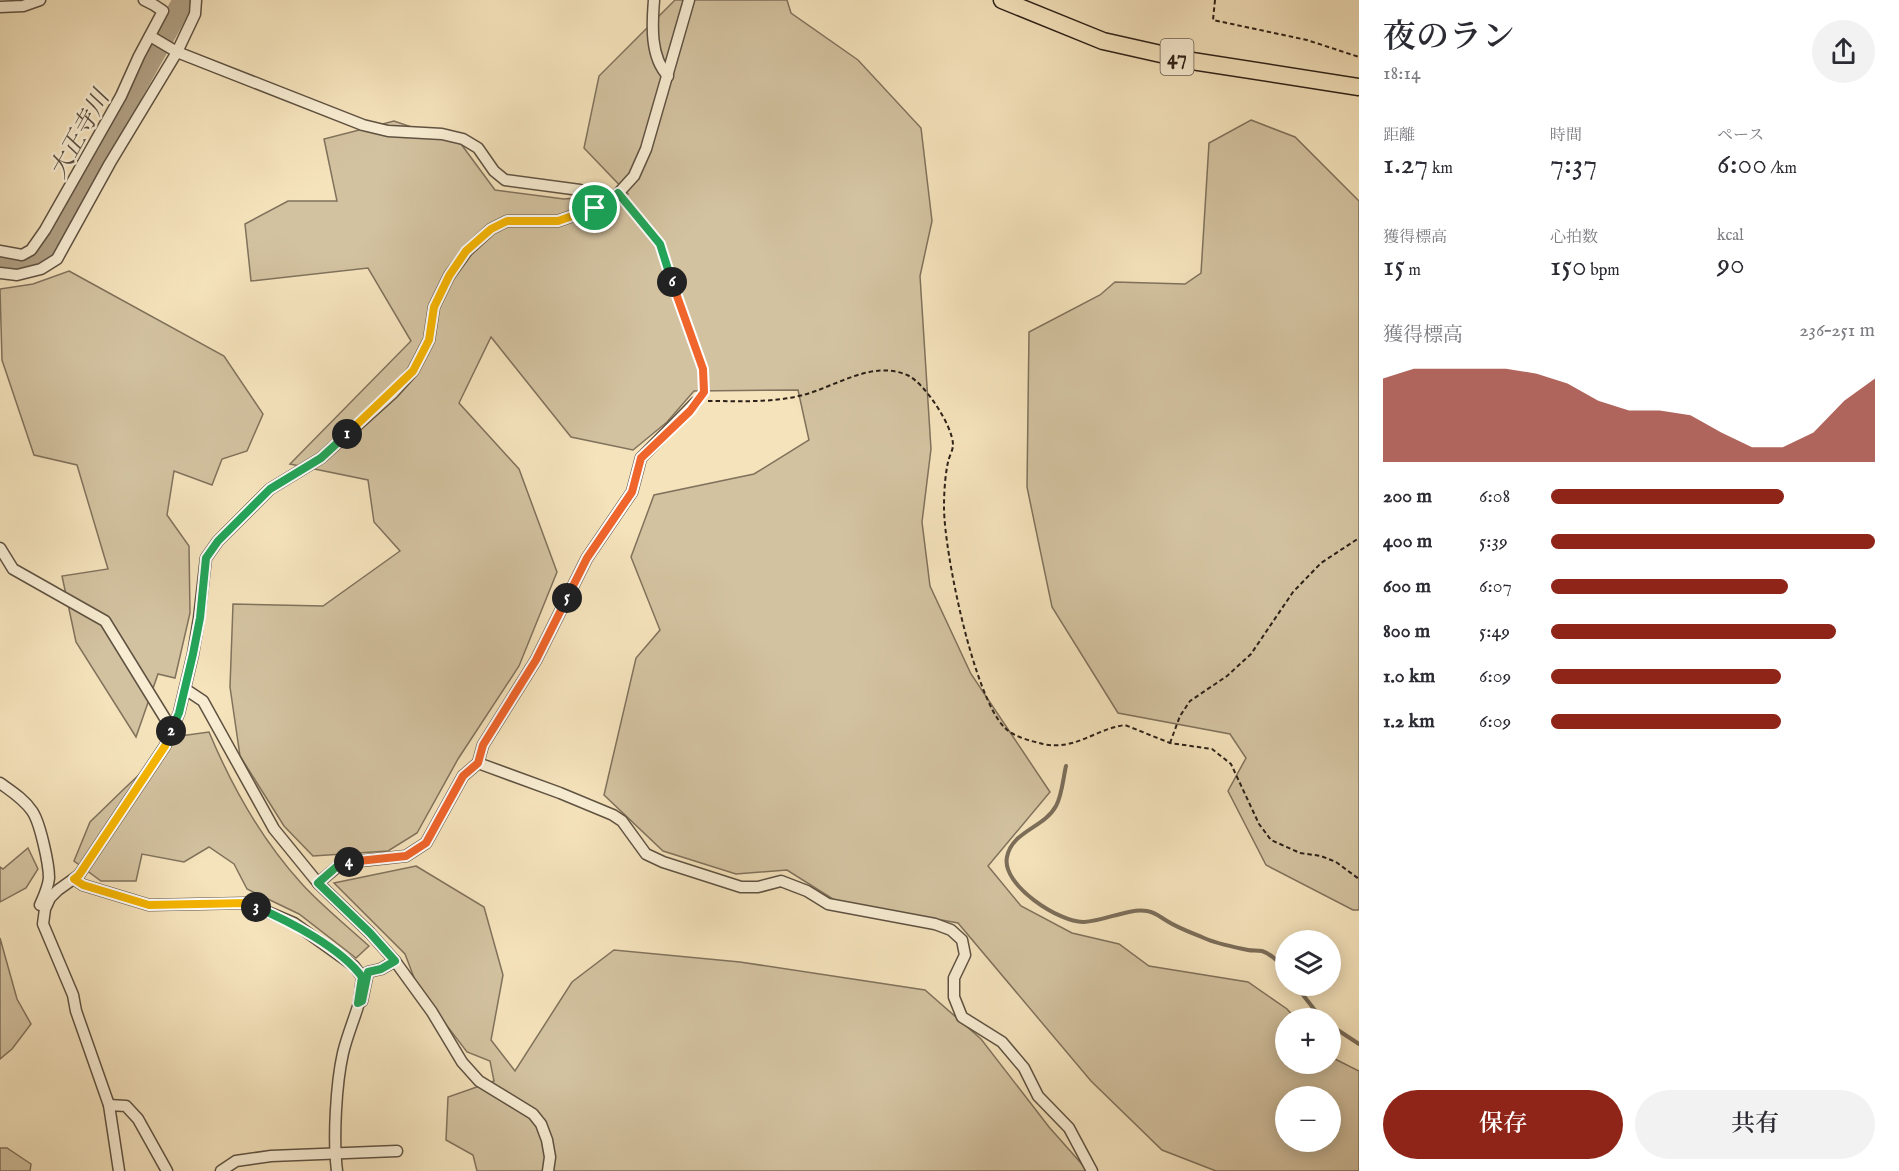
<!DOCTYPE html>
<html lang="ja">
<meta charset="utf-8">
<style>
body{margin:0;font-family:"IM FELL English","Noto Serif JP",serif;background:#f2f2f3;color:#2b2b33;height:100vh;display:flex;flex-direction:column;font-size:22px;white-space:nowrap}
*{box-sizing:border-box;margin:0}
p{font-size:20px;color:#7c7c81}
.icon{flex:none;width:33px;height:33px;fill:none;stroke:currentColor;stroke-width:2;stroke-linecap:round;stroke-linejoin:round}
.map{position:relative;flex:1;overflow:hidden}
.side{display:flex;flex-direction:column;background:#fff;width:540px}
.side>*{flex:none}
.fabs{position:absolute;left:1275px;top:930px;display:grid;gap:12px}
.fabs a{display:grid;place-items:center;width:66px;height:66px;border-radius:50%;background:#fff;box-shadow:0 3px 15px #0003;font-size:30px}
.pin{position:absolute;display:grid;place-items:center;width:51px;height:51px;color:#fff;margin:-26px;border:3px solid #fff;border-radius:50%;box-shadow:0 2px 6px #0007}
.km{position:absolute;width:30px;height:30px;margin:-15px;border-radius:50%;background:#222;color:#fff;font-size:16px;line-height:30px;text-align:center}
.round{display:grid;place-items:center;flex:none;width:63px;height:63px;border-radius:32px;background:#f2f2f3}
.summary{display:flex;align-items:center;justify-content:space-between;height:102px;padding:0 24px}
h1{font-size:33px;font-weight:600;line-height:45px}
.metrics{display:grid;grid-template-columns:repeat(3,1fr);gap:9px;height:102px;padding:6px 24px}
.metrics div{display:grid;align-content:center}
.metrics b{font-size:30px;font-weight:600}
.metrics small{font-size:16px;font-weight:400}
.metrics p{font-size:16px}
.chart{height:168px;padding:12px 24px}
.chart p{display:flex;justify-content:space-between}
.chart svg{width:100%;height:108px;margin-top:6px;fill:#8f2418;opacity:.7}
.button{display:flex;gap:12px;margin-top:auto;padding:12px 24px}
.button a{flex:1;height:69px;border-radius:36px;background:#8f2418;color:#fff;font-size:24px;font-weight:600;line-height:69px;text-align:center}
.button a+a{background:#f2f2f3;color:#2b2b33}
ul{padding:0 24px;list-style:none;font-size:20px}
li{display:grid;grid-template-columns:96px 72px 1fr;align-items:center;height:45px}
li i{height:15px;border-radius:8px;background:#8f2418}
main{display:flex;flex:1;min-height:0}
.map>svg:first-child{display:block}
.green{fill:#d3c2a0;stroke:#80725c;stroke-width:1.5;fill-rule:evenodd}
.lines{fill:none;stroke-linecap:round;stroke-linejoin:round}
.stream{stroke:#7c6e5a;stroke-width:4}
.river{stroke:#b1a185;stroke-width:22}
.minor-casing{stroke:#5f5242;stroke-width:13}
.primary-casing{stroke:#2d2119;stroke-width:19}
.path{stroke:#2d2119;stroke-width:2;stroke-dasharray:4.5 3;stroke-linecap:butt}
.minor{stroke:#f8edd3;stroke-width:10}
.primary{stroke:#f5e3bc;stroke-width:16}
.split-1-casing{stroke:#fff;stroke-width:12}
.split-2-casing{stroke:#fff;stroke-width:12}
.split-3-casing{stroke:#fff;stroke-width:12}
.split-4-casing{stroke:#fff;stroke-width:12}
.split-5-casing{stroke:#fff;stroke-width:12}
.split-6-casing{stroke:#fff;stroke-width:12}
.split-7-casing{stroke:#fff;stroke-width:12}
.split-1{stroke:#f5b400;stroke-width:8}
.split-2{stroke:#22a559;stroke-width:8}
.split-3{stroke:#f5b400;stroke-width:8}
.split-4{stroke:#22a559;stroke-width:8}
.split-5{stroke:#f0652b;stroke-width:8}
.split-6{stroke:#f0652b;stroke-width:8}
.split-7{stroke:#22a559;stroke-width:8}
.labels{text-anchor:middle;stroke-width:5;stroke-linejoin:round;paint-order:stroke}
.shield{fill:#f8edd3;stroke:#6a5e51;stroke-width:1.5}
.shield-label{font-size:21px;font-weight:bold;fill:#2d2119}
.water-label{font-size:24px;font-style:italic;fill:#5b4e3f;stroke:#f8edd3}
</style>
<main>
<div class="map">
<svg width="1359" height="1171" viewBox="0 0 1359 1171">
<rect width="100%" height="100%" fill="#f5e3bc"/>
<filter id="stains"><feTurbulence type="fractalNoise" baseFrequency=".00333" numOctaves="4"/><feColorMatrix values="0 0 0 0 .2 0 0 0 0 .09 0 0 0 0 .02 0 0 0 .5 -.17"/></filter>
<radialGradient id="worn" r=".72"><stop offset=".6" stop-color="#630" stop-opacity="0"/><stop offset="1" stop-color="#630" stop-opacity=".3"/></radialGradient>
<g class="green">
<path d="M675,0H787L791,13L858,60L921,128L932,221L920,276L931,449L922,522L930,586L971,674L1050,792L988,866L1021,906L1072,933L1119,944L1149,966L1248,982L1287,1009L1295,1018H1286V1064H1330L1331,1057L1359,1071V1171H1216L1162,1150L1091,1081L958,923L836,901L787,870L736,874L663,851L604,795L636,658L660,630L631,557L654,495L754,474L809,440L798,390L694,391L667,422L633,450L571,437L491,337L459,403L519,469L557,572L519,666L458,759L417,833L388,851L313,856L284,826L240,756L230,687L233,604L323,606L400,551L374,522L368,480L290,464L411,341L368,268L251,281L245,224L288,201H337L324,139L394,121L461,144L495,190L564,199L628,194L584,148L599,76ZM1286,1096H1330V1142H1286Z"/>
<path d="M1251,120L1295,137L1359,201V910H1353L1266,865L1228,791L1246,758L1230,734L1118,713L1052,607L1027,487L1029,332L1100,295L1115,282L1185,284L1201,273L1209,143Z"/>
<path d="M69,271L224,356L263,414L247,451L222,459L212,485L174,471L167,515L189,546L190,613L175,678L158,674L136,737L76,642L62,576L108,569L77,465L34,455L2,360L0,289L33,284Z"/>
<path d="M209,732C232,787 261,839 302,884C322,906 347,926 369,946L356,958L299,914L247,889L234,864L209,847L184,862L142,854L136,881H101L74,861L90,822L125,788L180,736Z"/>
<path d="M28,848L38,869L26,888L0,902V867L3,869Z"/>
<path d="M416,866L484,907L503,975L491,1040L515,1071L572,982L614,950L740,962L925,990L981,1039L1049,1127L1088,1171H477L473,1155L446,1140L448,1097L494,1081L490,1061L467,1052L418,988L405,954L334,883Z"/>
<path d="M0,938L17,999L31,1024L12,1049L0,1059Z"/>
<path d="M0,1148H7L31,1164L30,1171H0Z"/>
</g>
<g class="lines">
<g class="stream">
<path d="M1066,766C1063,779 1062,795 1056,806C1044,828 1012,831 1007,857C1001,885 1060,923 1084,922C1105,921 1128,908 1147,911C1155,912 1160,917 1167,921C1178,928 1192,933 1204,938C1217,944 1234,947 1248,950C1252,951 1257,950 1262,951C1272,954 1279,963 1286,971"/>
<path d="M1296,986L1321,1018"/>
<path d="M1330,1025L1359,1044"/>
</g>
<path class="river" d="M0,263L35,261L48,244L184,0"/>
<g class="minor-casing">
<g id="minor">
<path d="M654,0C652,25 650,57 668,76"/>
<path d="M0,7L23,6L40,0"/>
<path d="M150,36L177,52L363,125L388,131L442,134L463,139L478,148L494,171L505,180L580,190L595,208"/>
<path d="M0,251L22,255L31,250L45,230L121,96L139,56L163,11L154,5L144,0"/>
<path d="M0,273L17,275L41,269L57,259L110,163L177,52L195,14L196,0"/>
<path d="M0,548L13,569L105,621L166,720L173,727"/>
<path d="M185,689L203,701L274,829L318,883L370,933L395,961L432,1012L462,1062L479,1081L533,1114L541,1124L547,1140L550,1157L548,1171"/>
<path d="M478,763L560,793L613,815L622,821L646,854L663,862L741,887H758L781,881L807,891L828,904L935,924L951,930L962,940L965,955L954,978V997L962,1017L1002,1042L1024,1068L1038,1096L1069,1128L1092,1171"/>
<path d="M0,783C11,791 24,799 32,811C40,822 49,864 49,878C48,888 44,896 40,905"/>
<path d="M74,879L83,885L149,905L247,903L294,923L354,966L362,977L359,1003"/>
<path d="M318,883L342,863L406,856L426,843L463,776L478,763L483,745L536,660L587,558L632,492L641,458L696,402"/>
<path d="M109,1105L126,1106L138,1119L167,1171"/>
<path d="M119,1171L109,1105L76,1011L73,995L43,924L45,909L50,898L58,890L79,875L165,746L179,713L193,654L199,618L206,558L218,541L270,489L321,458L393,393L413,371L429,340L434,307L449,276L467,251L491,229L507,221H558L595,208L614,198L634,176L646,149L689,0"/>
<path d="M221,1171L236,1161L271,1156L397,1151"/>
<path d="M337,1171C333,1139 336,1084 343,1053C347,1036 354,1020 359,1003L362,1001L368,972L381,969L395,961"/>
</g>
</g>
<g class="primary-casing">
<path id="primary" d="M1002,0L1103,41L1192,61L1359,87"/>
</g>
<g class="path">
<path d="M1215,0L1213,20L1307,40L1359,57"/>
<path d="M625,202L660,244L703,369L704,392L702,395"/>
<path d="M708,401C740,401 772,403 803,395C837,386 872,360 907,375C924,382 953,426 953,445C953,450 949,457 948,462C945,476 944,493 944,507C944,552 974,698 1005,728C1014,737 1031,741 1043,744C1075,751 1095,729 1125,725L1170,743L1212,749L1231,764L1259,824L1271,840L1300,853L1321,856L1336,862L1359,879"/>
<path d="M1170,743L1180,716L1190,701L1227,676L1251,654L1293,592L1321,563L1359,538"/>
</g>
<use href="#minor" class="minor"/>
<use href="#primary" class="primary"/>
</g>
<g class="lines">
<g class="split-1-casing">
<path id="split-1" d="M347,434L413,371L429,340L434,307L449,276L466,251L491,229L507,221H558L595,208"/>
</g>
<g class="split-2-casing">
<path id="split-2" d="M171,731L179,713L193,654L200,618L206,558L218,541L270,489L321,458L347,434"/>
</g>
<g class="split-3-casing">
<path id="split-3" d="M171,731L165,746L79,875L74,879L83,885L149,905L247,903L256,907"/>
</g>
<g class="split-4-casing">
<path id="split-4" d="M256,907C289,921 341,948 362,977L358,1003L362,1001L368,972L381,969L395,961L370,933L318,883L342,862H349"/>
</g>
<g class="split-5-casing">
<path id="split-5" d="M349,862L406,856L426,843L463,776L478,763L483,745L536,660L567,598"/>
</g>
<g class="split-6-casing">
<path id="split-6" d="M567,598L587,558L632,492L641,458L690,411L704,392L703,369L672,282"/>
</g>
<g class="split-7-casing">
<path id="split-7" d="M595,208L614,198L618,193L660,244L672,282"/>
</g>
<use href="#split-1" class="split-1"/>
<use href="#split-2" class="split-2"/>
<use href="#split-3" class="split-3"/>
<use href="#split-4" class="split-4"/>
<use href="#split-5" class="split-5"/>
<use href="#split-6" class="split-6"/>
<use href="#split-7" class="split-7"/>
</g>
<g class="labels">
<rect class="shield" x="1160.5" y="39" width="33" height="36" rx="4.5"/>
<g class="shield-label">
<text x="1177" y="64">47</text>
</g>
<g class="water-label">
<text transform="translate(79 134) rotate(-61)" y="8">大正寺川</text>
</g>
</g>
<rect width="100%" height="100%" filter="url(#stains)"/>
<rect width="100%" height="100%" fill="url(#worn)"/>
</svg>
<div class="fabs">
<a><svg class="icon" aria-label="layers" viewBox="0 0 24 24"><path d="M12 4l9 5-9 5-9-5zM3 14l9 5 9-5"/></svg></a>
<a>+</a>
<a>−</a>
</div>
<div class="pin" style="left:595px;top:208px;background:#1e9e55"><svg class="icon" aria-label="arrive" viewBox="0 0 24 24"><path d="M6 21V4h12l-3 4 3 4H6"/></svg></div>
<b class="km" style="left:347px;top:434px">1</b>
<b class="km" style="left:171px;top:731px">2</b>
<b class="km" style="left:256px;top:907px">3</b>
<b class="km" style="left:349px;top:862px">4</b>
<b class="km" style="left:567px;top:598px">5</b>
<b class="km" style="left:672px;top:282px">6</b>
</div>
<section class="side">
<div class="summary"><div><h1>夜のラン</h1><p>18:14</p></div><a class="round"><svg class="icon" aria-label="share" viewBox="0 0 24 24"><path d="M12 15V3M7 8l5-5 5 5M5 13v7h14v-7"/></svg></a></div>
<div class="metrics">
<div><p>距離</p><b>1.27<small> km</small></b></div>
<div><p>時間</p><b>7:37</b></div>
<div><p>ペース</p><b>6:00<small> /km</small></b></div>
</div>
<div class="metrics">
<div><p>獲得標高</p><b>15<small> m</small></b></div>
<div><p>心拍数</p><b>150<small> bpm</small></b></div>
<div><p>kcal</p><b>90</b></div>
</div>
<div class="chart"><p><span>獲得標高</span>236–251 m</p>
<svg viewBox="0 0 160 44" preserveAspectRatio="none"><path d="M0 44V10L10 6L20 6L30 6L40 6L50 8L60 12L70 19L80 23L90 23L100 25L110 32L120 38L130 38L140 32L150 19L160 10V44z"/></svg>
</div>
<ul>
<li><b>200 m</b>6:08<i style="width:72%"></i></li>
<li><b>400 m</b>5:39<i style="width:100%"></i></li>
<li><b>600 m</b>6:07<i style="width:73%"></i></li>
<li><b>800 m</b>5:49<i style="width:88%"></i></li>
<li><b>1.0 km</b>6:09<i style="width:71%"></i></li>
<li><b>1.2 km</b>6:09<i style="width:71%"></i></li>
</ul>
<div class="button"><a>保存</a><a>共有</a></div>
</section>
</main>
